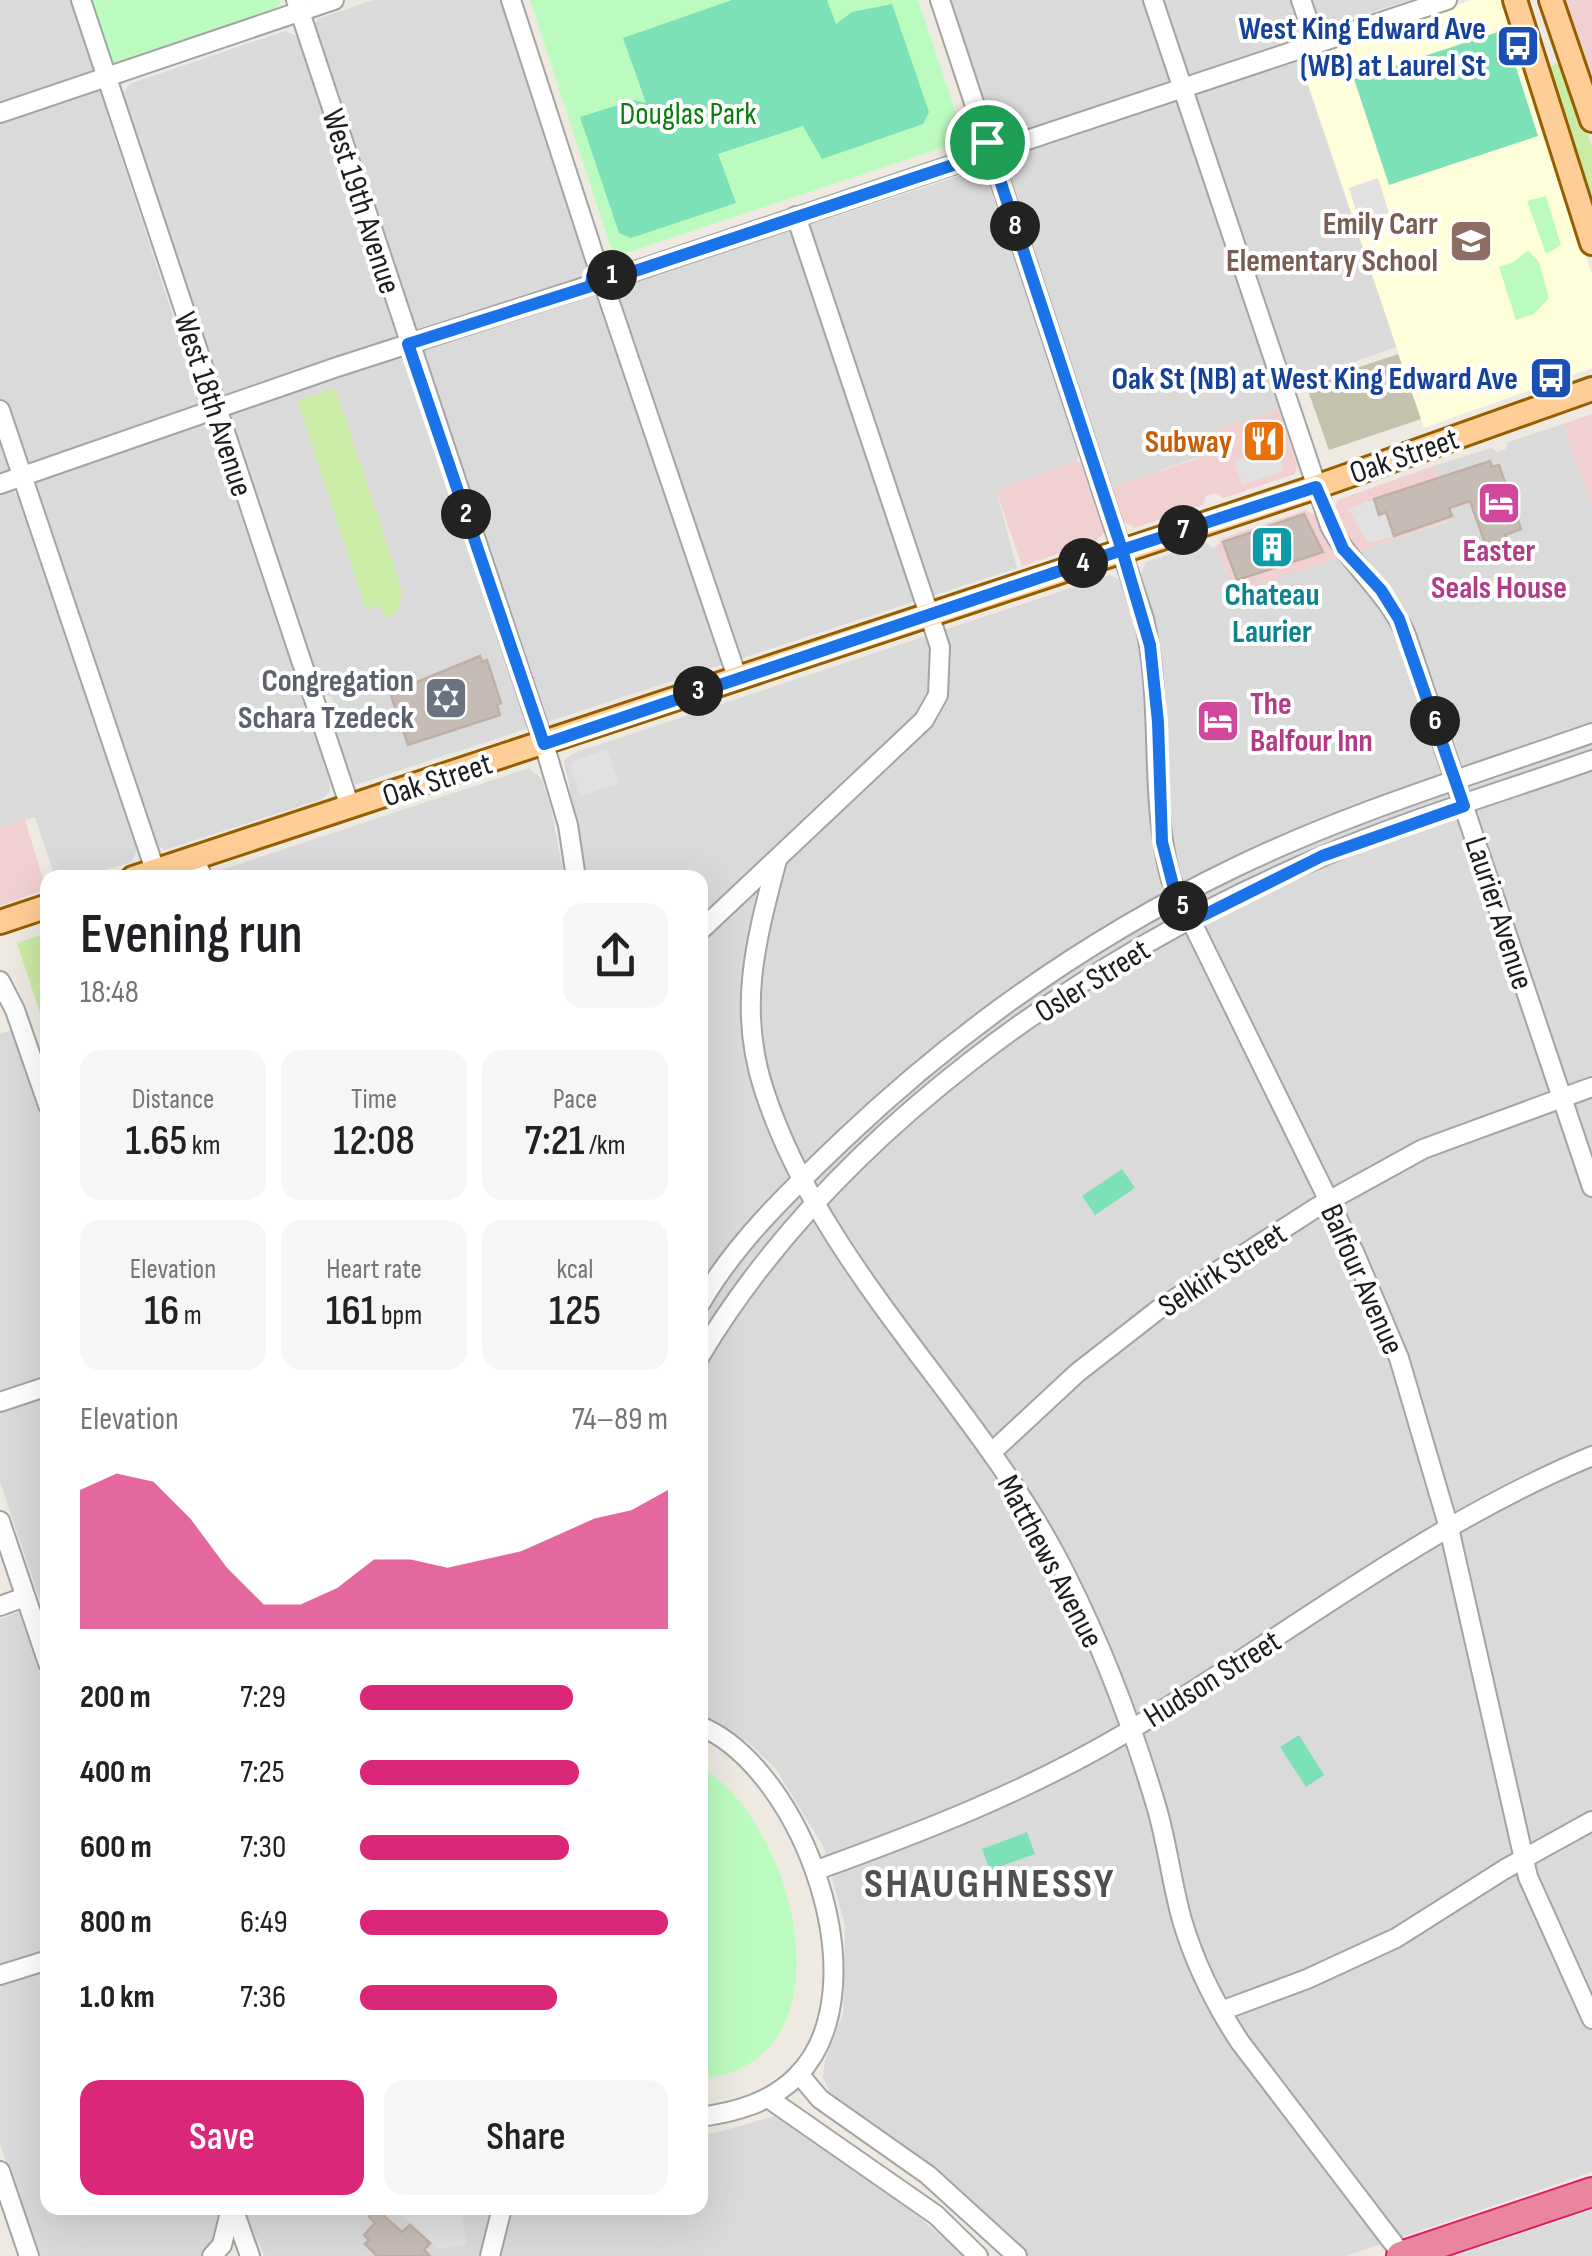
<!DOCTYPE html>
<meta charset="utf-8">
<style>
body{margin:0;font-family:"Sofia Sans Condensed",sans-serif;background:#f6f6f6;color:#202124;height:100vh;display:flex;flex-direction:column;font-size:38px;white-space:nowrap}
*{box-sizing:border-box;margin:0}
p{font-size:32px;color:#757577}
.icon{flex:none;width:55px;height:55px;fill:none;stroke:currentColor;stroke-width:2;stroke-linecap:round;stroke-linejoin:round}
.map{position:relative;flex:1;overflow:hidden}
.panel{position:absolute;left:40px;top:870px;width:668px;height:1345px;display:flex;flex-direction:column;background:#fff;border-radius:20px;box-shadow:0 10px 40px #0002}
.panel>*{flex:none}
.pin{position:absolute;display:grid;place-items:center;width:85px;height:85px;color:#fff;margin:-42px;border:5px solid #fff;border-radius:50%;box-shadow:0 2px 10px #0007}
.km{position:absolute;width:50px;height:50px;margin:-25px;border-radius:50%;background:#222;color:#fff;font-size:28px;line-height:50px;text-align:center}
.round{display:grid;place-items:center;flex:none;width:105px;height:105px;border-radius:20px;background:#f6f6f6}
.summary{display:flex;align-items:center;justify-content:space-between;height:170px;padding:0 40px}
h1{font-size:55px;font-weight:600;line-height:75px}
.figures{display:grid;grid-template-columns:repeat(3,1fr);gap:15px;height:170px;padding:10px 40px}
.figures div{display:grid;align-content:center;border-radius:20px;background:#f6f6f6;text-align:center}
.figures b{font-size:42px;font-weight:600}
.figures small{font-size:28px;font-weight:400}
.figures p{font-size:28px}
.chart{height:280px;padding:20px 40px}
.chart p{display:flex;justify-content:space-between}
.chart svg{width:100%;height:180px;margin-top:10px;fill:#db2777;opacity:.7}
.primary-button{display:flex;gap:20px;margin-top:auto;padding:20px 40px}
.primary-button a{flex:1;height:115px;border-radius:20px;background:#db2777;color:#fff;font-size:40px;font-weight:600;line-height:115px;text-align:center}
.primary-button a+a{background:#f6f6f6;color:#202124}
ul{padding:0 40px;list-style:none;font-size:32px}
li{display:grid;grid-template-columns:160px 120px 1fr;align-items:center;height:75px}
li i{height:25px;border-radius:12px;background:#db2777}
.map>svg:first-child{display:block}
.residential{fill:#dbdada}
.commercial{fill:#f0d0d0}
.education{fill:#fffeda}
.construction{fill:#c3c2ad}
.grass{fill:#caeba5}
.park{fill:#bcfbbf}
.pitch{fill:#7ce1b6}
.parking{fill:#e1e1e1}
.building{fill:#c6bcb5;stroke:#c1afa4;stroke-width:2.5}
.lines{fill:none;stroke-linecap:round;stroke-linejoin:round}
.minor-casing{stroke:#a4a4a4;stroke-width:22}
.major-casing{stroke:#955e00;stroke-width:28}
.highway-casing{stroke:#de1d67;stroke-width:32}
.minor{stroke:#fff;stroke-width:18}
.major{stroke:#ffce96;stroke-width:22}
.highway{stroke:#e9869d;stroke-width:28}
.route-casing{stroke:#fff;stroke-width:20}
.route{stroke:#1a73e8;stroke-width:12}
.labels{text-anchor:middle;stroke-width:8;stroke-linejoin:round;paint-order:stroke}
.transit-label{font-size:32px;font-weight:bold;fill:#164399;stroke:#fff;text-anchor:end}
.park-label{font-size:32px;fill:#077e0d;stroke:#fff}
.street-label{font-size:32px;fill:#1d1d1d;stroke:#fff}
.education-label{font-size:32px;font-weight:bold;fill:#785e54;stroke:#fff;text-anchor:end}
.food-label{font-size:32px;font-weight:bold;fill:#c56008;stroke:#fff;text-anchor:end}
.hotel-label{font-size:32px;font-weight:bold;fill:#b23c85;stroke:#fff}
.culture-label{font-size:32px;font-weight:bold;fill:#0d838f;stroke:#fff}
.worship-label{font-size:32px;font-weight:bold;fill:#5b616d;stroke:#fff;text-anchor:end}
.district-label{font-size:42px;font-weight:bold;letter-spacing:2.5px;fill:#505050;stroke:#fff}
</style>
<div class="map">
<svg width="1592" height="2256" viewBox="0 0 1592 2256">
<rect width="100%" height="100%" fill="#eeeae2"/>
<g class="residential">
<path d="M0,0H70L199,396L197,408L45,477L200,425L211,429L306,705L297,713L301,723L313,725L330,785L329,793L322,799L165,850L155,843L27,468L0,476Z"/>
<path d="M373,0H500L588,266L587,277L420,334L415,332L313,28L318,19Z"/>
<path d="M947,0H1410L1353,18L1343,29L1294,43L1396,347L1292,384L1197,107L1182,112L1279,409L1194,438L1199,457L1109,488Z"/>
<path d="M285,31L298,37L402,353L445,343L972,172L976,165L984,167L1080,452L1077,461L996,490L1017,568L355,785L328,715L335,706L331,696L321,694L122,96L129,84Z"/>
<path d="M1563,424L1592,507V2172L1346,2256H1025L833,2101L823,2077L825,2061L843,2014L845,1926L824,1848L776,1769L749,1743L700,1714V878L587,877L564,760L574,753L1110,575L1124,583L1139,577L1146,562L1206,542L1212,548L1217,546L1233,592L1357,552L1452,520L1433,466L1491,448L1498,452L1506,449L1508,442Z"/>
<path d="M13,491L18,497L137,851L131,862L83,877H55L35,817L0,828V493Z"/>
<path d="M529,768L542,779L551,808L564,877L197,878Z"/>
<path d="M12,1030L47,1136V1621L0,1482V1034Z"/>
<path d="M19,1612L48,1697L47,1950L0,1966V1619Z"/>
<path d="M47,1971L48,2208H218L222,2222L209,2256H38L0,2144V1987Z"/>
<path d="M774,2116L908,2208L965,2256H499L501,2237L511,2208H700V2133H715Z"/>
<path d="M242,2208H496L483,2256H265Z"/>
<path d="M1592,2210V2256H1455Z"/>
</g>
<g class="commercial">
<path d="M1563,0H1592V88Z"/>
<path d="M1279,409L1297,465L1295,474L1224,498L1216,493L1206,496L1203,505L1135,528L1120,520L1109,488L1199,458L1193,438Z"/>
<path d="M1592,414V507L1563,424Z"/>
<path d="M1077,461L1084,465L1104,521V533L1096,541L1022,566L996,490Z"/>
<path d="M1433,466L1453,519L1357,552L1338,525L1334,510L1338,500Z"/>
<path d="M1306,510L1317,517L1339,558L1233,593L1217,546L1223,538Z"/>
<path d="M25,820L46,889L0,906V828Z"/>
</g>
<path class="education" d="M1472,0H1505L1592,275V368L1424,428L1299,58Z"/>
<path class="construction" d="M1398,354L1421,419L1329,450L1306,385Z"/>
<g class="grass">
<path d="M1555,63L1565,67L1592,147V220L1547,72Z"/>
<path d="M335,388L400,584L402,596L396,614L384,617L380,605L366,610L297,400Z"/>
<path d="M47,933V1014L41,1016L17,943Z"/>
</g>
<g class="park">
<path d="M89,0H281L276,11L115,64L109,60Z"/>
<path d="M530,0H918L965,140L614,257Z"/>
<path d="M1546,196L1561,245L1546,254L1527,201Z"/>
<path d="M1528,250L1539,262L1549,298L1534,314L1516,320L1499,267L1514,262Z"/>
<path d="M700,1767C797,1821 857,2066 700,2079Z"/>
</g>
<g class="pitch">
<path d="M732,0H827L836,24L852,12L892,4L929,112L923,124L822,159L803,126L718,154L736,203L631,238L619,233L580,117L634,100L646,103L623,38Z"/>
<path d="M1504,30L1538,136L1389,185L1354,79Z"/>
<path d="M1122,1169L1135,1188L1095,1215L1082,1196Z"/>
<path d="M1299,1735L1324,1775L1306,1787L1280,1747Z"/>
<path d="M1027,1832L1035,1854L990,1870L982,1849Z"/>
</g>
<g class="parking">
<path d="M1378,178L1389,213L1360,223L1349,188Z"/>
<path d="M1276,446L1284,471L1242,485L1234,460Z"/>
<path d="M1374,499L1379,514L1386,512L1394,536L1368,543L1348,509Z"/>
<path d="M607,749L619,784L580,796L571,767L573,761Z"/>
<path d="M403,2208H453L461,2215L467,2245L439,2249L400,2213Z"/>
</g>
<g class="building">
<path d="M1490,461L1492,467L1499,465L1521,529L1505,535L1507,539L1486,546L1470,501L1449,508L1452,516L1394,536L1386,512L1379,515L1374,499Z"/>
<path d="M1304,514L1323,552L1237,580L1223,542Z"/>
<path d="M480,656L482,662L487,660L501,703L497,705L500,715L408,745L390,693Z"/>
<path d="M376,2209L402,2232L410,2225L430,2243L424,2250L430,2256H377L365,2244L369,2240L364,2235L375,2223L369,2217Z"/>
</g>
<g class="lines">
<g class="minor-casing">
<g id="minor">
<path d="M81,0L350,807"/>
<path d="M296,0L544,744L568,825L576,878"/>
<path d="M511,0L599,271"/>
<path d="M940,0L987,142"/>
<path d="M1153,0L1330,526C1351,566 1388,593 1406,635L1592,1187"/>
<path d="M1301,0L1316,43"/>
<path d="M0,113L334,0"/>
<path d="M1000,149L1447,0"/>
<path d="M994,162L1144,619C1164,705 1148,795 1171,880L1355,1254L1399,1358L1449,1528L1528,1877L1592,2019"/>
<path d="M614,278L979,156"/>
<path d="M607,294L737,677"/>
<path d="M0,410L155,870"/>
<path d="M0,484L334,368L591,285"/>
<path d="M194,858L203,878"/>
<path d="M777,860C756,940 737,1008 764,1090C824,1274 983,1406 1067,1577C1103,1649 1132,1725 1155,1802C1167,1840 1171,1881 1182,1920C1195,1964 1215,2004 1240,2042L1403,2256"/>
<path d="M700,931L924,720L938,695L940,647L796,216"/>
<path d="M0,981L15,1010L48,1105"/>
<path d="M700,1304C737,1240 792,1189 844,1139C960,1029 1092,936 1236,867C1350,812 1473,775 1592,733"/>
<path d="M700,1356C833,1134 1085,956 1321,857C1409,819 1502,792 1592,760"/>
<path d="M0,1402L48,1386"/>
<path d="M992,1452L1077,1373L1159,1309L1314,1209L1423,1149L1592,1087"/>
<path d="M0,1521L48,1663"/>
<path d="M0,1606L25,1597"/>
<path d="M700,1726C803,1769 883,1989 797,2076C770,2103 736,2112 700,2117"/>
<path d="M817,1870C922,1832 1025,1792 1122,1735C1279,1642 1423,1526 1592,1456"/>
<path d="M0,1975L48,1960"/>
<path d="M1221,2011L1307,1979L1396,1938L1505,1869L1592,1821"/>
<path d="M799,2074L820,2099L928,2175L1017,2256"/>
<path d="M768,2098L936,2215L978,2256"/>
<path d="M0,2171L29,2256"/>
<path d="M233,2208L250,2256"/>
<path d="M212,2256L222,2245L231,2208"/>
<path d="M490,2256L502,2208"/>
</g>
</g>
<g class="major-casing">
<g id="major">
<path d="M1515,0L1592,243"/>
<path d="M1551,0L1592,120"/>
<path d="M133,878L1316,487L1592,389"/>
<path d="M0,922L48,906"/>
</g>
</g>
<g class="highway-casing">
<path id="highway" d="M1401,2256L1592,2192"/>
</g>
<use href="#minor" class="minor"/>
<use href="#major" class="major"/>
<use href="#highway" class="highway"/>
</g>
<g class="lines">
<g class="route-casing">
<path id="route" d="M987,142L980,147V156L614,278L608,272L599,271L592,276L591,286L408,344L544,744L1122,550L1150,645L1158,722L1162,842L1173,885L1190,922L1322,856L1464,806L1399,619L1381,590L1343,549L1316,487L1122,550L994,162L1000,148L987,142"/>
</g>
<use href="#route" class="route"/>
</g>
<defs>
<g id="bus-square" transform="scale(2.25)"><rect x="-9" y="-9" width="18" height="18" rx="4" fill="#1a4fb4" stroke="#fff"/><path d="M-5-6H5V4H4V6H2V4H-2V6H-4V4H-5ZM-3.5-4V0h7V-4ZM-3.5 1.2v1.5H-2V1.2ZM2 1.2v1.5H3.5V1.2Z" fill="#fff"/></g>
<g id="school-square" transform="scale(2.25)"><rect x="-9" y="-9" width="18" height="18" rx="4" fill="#8d6e63" stroke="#fff"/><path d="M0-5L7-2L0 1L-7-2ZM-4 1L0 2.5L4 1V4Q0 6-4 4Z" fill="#fff"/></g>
<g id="restaurant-square" transform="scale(2.25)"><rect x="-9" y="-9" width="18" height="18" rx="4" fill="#e8710a" stroke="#fff"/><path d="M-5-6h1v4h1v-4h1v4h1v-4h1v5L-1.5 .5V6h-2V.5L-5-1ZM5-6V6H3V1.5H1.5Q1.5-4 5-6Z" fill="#fff"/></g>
<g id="hotel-square" transform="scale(2.25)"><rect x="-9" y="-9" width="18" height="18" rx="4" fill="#d1479c" stroke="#fff"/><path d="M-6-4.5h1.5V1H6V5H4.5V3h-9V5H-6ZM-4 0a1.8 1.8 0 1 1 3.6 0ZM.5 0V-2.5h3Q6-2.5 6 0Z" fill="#fff"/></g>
<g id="building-square" transform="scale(2.25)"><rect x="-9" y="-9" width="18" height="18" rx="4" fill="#0f9aa8" stroke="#fff"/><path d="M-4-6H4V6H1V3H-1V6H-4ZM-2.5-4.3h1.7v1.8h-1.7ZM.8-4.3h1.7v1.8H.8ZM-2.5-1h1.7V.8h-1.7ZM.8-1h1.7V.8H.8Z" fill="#fff"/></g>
<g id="synagogue-square" transform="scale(2.25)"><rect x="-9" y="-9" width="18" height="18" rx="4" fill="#6b7280" stroke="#fff"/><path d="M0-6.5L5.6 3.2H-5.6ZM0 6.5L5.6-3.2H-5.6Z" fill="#fff"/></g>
</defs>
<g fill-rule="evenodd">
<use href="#bus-square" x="1518" y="46"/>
<use href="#school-square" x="1471" y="241"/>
<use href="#bus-square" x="1551" y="378"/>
<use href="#restaurant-square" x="1264" y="441"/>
<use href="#hotel-square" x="1499" y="503"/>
<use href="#building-square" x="1272" y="547"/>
<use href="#synagogue-square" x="446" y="698"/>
<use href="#hotel-square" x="1218" y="721"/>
</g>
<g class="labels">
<g class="transit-label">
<text x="1486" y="39">West King Edward Ave<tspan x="1486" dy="37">(WB) at Laurel St</tspan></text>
<text x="1518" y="389">Oak St (NB) at West King Edward Ave</text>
</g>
<g class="park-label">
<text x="688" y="124">Douglas Park</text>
</g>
<g class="street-label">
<text transform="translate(362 201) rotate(72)" y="11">West 19th Avenue</text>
<text transform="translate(214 404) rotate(72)" y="11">West 18th Avenue</text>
<text transform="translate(1404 455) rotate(-19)" y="11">Oak Street</text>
<text transform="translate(437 779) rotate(-18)" y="11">Oak Street</text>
<text transform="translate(1500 913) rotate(72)" y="11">Laurier Avenue</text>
<text transform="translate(1092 980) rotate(-32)" y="11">Osler Street</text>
<text transform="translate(1222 1269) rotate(-33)" y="11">Selkirk Street</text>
<text transform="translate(1363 1279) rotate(66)" y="11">Balfour Avenue</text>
<text transform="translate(1051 1561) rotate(62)" y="11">Matthews Avenue</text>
<text transform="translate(1212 1678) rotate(-32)" y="11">Hudson Street</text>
</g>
<g class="education-label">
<text x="1438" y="234">Emily Carr<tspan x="1438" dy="37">Elementary School</tspan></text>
</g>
<g class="food-label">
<text x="1232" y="452">Subway</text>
</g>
<g class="hotel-label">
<text x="1499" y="561">Easter<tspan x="1499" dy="37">Seals House</tspan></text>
<text x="1250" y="714" text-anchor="start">The<tspan x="1250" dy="37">Balfour Inn</tspan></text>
</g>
<g class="culture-label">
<text x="1272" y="605">Chateau<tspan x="1272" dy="37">Laurier</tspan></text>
</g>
<g class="worship-label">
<text x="414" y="691">Congregation<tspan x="414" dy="37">Schara Tzedeck</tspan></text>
</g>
<g class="district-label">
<text x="990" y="1897">SHAUGHNESSY</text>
</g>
</g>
</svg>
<div class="pin" style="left:987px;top:142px;background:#1e9e55"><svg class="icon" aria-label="arrive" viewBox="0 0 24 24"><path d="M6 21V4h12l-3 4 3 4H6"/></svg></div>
<b class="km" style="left:612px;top:275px">1</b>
<b class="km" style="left:466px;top:514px">2</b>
<b class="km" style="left:698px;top:691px">3</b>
<b class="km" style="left:1083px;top:563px">4</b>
<b class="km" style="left:1183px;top:906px">5</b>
<b class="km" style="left:1435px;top:721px">6</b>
<b class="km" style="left:1183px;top:530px">7</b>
<b class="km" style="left:1015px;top:226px">8</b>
<section class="panel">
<div class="summary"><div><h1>Evening run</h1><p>18:48</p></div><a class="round"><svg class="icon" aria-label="share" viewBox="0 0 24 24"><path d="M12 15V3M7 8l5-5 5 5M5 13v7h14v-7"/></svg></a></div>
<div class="figures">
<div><p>Distance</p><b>1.65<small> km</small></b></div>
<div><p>Time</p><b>12:08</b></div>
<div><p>Pace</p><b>7:21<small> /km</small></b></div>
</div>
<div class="figures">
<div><p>Elevation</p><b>16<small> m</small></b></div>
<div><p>Heart rate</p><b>161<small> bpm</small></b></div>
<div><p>kcal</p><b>125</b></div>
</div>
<div class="chart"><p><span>Elevation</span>74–89 m</p>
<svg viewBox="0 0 160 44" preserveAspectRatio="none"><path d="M0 44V10L10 6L20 8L30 17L40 29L50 38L60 38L70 34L80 27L90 27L100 29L110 27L120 25L130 21L140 17L150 15L160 10V44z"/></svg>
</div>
<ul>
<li><b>200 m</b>7:29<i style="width:69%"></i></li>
<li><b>400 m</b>7:25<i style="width:71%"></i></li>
<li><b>600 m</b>7:30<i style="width:68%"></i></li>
<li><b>800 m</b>6:49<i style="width:100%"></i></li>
<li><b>1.0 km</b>7:36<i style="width:64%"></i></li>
</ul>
<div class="primary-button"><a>Save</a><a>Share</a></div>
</section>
</div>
